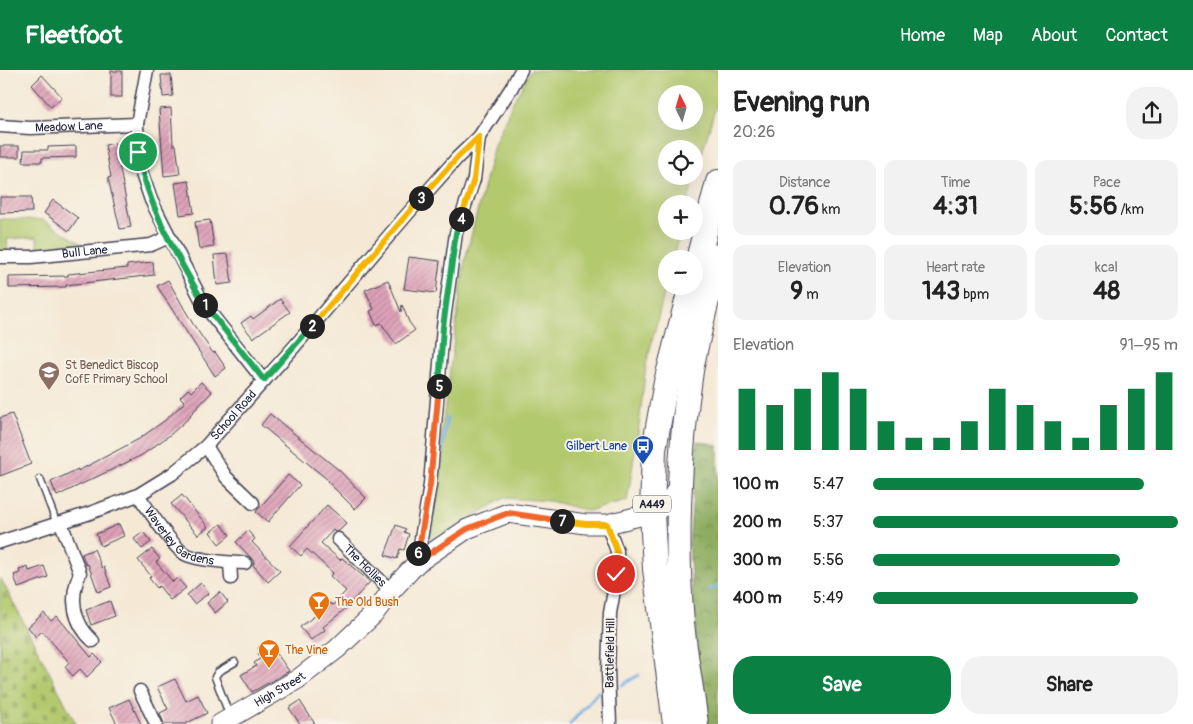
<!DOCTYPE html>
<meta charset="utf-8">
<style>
body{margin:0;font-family:Pangolin,sans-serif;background:#f2f2f2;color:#222;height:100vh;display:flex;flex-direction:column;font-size:19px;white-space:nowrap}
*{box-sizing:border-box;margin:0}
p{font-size:16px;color:#767676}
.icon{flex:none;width:28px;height:28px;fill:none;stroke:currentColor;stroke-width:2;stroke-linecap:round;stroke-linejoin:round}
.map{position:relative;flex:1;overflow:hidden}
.panel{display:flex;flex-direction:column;background:#fff;width:475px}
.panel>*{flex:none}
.needle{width:32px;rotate:355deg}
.tools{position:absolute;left:658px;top:15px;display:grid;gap:10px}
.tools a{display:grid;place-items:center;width:45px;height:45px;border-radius:50%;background:#fff;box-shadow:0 5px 20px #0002;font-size:25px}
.pin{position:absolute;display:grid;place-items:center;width:42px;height:42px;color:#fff;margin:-21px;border:2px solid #fff;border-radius:50%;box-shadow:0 1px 5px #0007}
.km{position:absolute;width:25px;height:25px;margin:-12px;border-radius:50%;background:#222;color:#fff;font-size:14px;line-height:25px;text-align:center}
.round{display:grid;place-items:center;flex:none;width:52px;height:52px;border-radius:20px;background:#f2f2f2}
.head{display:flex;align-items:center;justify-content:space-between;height:85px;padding:0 15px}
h1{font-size:28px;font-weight:700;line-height:38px}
.figures{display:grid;grid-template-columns:repeat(3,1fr);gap:8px;height:85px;padding:5px 15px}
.figures div{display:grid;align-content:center;border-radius:12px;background:#f2f2f2;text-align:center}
.figures b{font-size:25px;font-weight:700}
.figures small{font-size:14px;font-weight:400}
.figures p{font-size:14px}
.chart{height:140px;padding:10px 15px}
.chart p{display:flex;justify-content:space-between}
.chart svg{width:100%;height:90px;margin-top:5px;stroke:#0b8043;stroke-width:6}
.action{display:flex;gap:10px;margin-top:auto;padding:10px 15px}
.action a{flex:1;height:58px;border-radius:20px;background:#0b8043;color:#fff;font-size:20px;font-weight:700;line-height:58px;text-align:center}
.action a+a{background:#f2f2f2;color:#222}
ul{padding:0 15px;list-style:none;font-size:16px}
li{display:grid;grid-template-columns:80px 60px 1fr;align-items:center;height:38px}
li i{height:12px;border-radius:6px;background:#0b8043}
header{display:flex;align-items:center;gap:30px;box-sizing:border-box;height:70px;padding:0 25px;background:#0b8043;color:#fff}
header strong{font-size:24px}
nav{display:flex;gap:28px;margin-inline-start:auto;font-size:18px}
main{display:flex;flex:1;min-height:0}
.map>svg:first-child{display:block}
.green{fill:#b3c96e;stroke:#6a7654;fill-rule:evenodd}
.forest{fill:url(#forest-crowns);stroke:#58684e}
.cemetery{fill:url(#cemetery-stones);stroke:#6a7654}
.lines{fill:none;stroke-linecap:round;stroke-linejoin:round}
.stream{stroke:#75ade5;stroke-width:3}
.building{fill:url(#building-hatch)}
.lane-casing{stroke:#424052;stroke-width:9}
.street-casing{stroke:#424052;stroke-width:15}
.secondary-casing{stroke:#424052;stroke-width:21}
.highway-casing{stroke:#424052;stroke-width:26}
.lane{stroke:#fff;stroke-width:6}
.street{stroke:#fff;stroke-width:12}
.secondary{stroke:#fff;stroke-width:19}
.highway{stroke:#fff;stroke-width:24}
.split-1-casing{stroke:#fff;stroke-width:10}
.split-2-casing{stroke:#fff;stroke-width:10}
.split-3-casing{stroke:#fff;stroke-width:10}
.split-4-casing{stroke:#fff;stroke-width:10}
.split-5-casing{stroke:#fff;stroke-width:10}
.split-6-casing{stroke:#fff;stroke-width:10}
.split-7-casing{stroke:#fff;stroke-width:10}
.split-8-casing{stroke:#fff;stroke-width:10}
.split-1{stroke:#22a559;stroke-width:6}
.split-2{stroke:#22a559;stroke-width:6}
.split-3{stroke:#f5b400;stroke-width:6}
.split-4{stroke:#f5b400;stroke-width:6}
.split-5{stroke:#22a559;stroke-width:6}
.split-6{stroke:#f0652b;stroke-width:6}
.split-7{stroke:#f0652b;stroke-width:6}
.split-8{stroke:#f5b400;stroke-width:6}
.labels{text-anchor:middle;stroke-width:4;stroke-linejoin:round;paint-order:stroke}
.shield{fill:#f7f3e8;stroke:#62616f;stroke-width:1}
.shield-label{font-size:11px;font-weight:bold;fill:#22223b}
.street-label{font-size:12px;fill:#22223b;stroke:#f7f3e8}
.education-label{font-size:12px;fill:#785e54;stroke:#f7f3e8;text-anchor:start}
.transit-label{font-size:12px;fill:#164399;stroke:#f7f3e8;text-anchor:end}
.food-label{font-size:12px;fill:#c56008;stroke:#f7f3e8;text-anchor:start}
</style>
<header>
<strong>Fleetfoot</strong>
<nav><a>Home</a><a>Map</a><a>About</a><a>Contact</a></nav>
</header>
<main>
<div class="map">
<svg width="718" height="654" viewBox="0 0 718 654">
<defs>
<pattern id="forest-crowns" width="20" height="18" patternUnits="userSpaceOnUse" patternTransform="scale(1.25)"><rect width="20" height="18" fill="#8ead61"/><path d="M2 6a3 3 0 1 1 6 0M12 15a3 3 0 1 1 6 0" fill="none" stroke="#748c51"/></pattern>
<pattern id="cemetery-stones" width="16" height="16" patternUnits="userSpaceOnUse" patternTransform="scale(1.25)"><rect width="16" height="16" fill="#b3c96e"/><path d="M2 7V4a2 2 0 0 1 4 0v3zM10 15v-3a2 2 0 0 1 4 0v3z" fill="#9aac60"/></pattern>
<pattern id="building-hatch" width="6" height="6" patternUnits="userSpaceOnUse" patternTransform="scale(1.25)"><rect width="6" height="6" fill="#dfa3b9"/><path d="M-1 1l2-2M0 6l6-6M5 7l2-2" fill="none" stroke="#b48498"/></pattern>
</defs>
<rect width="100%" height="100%" fill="#f7f3e8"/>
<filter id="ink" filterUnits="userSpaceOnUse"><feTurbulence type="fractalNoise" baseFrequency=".02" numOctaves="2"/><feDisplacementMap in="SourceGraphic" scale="10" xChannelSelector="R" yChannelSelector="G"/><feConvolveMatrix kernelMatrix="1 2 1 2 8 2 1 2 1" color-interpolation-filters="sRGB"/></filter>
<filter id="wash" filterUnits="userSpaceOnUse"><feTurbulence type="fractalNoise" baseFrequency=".0096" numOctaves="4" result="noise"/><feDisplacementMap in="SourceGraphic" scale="20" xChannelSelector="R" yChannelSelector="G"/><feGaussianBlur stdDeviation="1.12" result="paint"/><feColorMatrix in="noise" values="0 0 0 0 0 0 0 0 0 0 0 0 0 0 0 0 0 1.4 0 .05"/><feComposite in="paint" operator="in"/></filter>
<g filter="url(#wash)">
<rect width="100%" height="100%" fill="#f5e9d6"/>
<g class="green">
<path d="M531,0H718V29L687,134H666V161H680L673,189H666V216L646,295L638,363L627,431L588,441L550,431L504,428L431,473L424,465L431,438L465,190L494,75L512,34ZM666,24H694V51H666ZM666,79H694V106H666Z"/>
<path d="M0,149L43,150L84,175L38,180L37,167L7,169L8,183L0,182Z"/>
</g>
<path class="forest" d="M697,371L718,375V654H704L700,626L689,476Z"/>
<path class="cemetery" d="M0,507L76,654H0Z"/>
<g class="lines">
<g class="stream">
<path d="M429,468L447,348"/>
<path d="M708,520L718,517"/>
<path d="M622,615L639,605"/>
<path d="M570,654L599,621"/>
</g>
</g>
<g id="blocks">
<g class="building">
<rect x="111" y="1" width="11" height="26"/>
<path d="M42,5L62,27L51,37L32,15Z"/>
<path d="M161,5H171L173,26L163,27Z"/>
<path d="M171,38L173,75H176L180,104L164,106L159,39Z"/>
<path d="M115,73L131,157L120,159L108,108L111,107L105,75Z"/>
<rect x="0" y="76" width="19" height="11"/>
<path d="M76,76V87L42,88V92H23L24,80H48V77Z"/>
<path d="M189,111L194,143L180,145L175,113Z"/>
<path d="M0,127H31L32,142L0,143Z"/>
<path d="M53,130L78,148L69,161L44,143Z"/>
<path d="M210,150L214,177L199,179L195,152Z"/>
<path d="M228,184L232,213L217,215L214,185Z"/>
<path d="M409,187L440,191L436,223L404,219Z"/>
<path d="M153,192L154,205L66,215V217L9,218V207L68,206V204L127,198V195Z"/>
<path d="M168,210L193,254L213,283L215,282L226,298L215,306L157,216Z"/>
<path d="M388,210L401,242L402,235L409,252L415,260L396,274L381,253L376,255L370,241L374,239L365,220Z"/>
<path d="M280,229L290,242L253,268L241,253L251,246L253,249Z"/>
<path d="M201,312L212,322L190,345L191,346L170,365L142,385L57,426L51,412L78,399V401L139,369L164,351L185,332L180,327L188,319L191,322Z"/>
<path d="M12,344L31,394L0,406V348Z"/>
<path d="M270,344L340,401L366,428L355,439L327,411L328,410L261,355Z"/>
<path d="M288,405L300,415L268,452L256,442Z"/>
<path d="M182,425L208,457L198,465L171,434Z"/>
<path d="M327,435L347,453L339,461L335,462L333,460L321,473L340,490L342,488L370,512L344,540L323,557L325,560L311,570L300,557L316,545L310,537L321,528L326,533L327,532L333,535L346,521L330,506L333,503L307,479L301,486L290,476Z"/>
<path d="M119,454L124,466L101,476L96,464Z"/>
<path d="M221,454L230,465L219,474L210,462Z"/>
<path d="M396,455L406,459L404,462L409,464L404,480L400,479L397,489L385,485Z"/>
<path d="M248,461L255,469L252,472L280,501L268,512L253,495L254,492L252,489L236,472Z"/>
<path d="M143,462L151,472L142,479L134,469Z"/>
<path d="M94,479L102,498L104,497L111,517L98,522L88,494L86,495L82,484Z"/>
<path d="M152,479L160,489L156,492L173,512L177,508L186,518L170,530L159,516L157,518L149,508L151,506L138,490Z"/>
<path d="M44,496L48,507L18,518L14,505L20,503L19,500L28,497L29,501Z"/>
<path d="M201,513L209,523L194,534L187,525Z"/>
<path d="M220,522L228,532L215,543L207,533Z"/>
<path d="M110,531L115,546L91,555L86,540Z"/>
<path d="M44,543L51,551L57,546L91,587L94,584L102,592L87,607L80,599L73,606L65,597L69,592L42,561L36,567L28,557Z"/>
<path d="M268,571L289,601L252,622L241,605L256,596L254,593L261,588L258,584L261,582L258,578Z"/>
<path d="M175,609L186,631L198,625L207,643L185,654H164L160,643L168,639L157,617Z"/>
<path d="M129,629L141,654H117L109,638Z"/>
<path d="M300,631L315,654H300L289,638Z"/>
</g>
</g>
</g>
<g filter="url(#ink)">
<use href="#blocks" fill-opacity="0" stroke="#424052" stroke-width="1"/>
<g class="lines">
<g class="lane-casing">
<g id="lane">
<path d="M40,409L57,454"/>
<path d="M230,647L215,607L218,602L235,592"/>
</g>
</g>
<g class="street-casing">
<g id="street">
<path d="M147,0L137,54L138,82L142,104L151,130L204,235L264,311"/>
<path id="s1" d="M0,56L30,58L137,54"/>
<path id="s2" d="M0,187H31L151,175L169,167"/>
<path d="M206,376L226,407L253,433"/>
<path id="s3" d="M138,425C147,437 174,480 187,485C199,490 231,493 245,493"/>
<path d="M61,453L80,503C69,527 73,553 93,571"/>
<path d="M607,454L617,481V504L610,543L608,601L610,654"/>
<path id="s4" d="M338,469L391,521"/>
<path id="s5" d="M0,472L90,443L138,425L172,404L206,376L294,277L404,148L458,87L479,67L512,17L521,0"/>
<path d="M230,493L231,508"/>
<path d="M417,493L430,415L443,257L456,163L474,109L479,67"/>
<path d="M140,621L156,654"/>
</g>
</g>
<g class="secondary-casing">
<g id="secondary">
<path id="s6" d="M220,654L298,609L337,579L374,544L391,521L417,493L467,459L508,443L586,454H607L652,443L664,436L673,426L680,412"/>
</g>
</g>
<g class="highway-casing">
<g id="highway">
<path d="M694,205L718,112"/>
<path d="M675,654L655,499L652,443L654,379L666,312L691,216"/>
<path d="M696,654C692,620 685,586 682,552C675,474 679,379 691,301C698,262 709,224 718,186"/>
</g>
</g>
<use href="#lane" class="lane"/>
<use href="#street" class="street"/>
<use href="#secondary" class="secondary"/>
<use href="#highway" class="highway"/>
</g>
</g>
<g class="lines" filter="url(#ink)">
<g class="split-1-casing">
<path id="split-1" d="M138,82C148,137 177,187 205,235"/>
</g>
<g class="split-2-casing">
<path id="split-2" d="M205,235L264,310L312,256"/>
</g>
<g class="split-3-casing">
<path id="split-3" d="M312,256L421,128"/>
</g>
<g class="split-4-casing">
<path id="split-4" d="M421,128L458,87L479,67L474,109L461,149"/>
</g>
<g class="split-5-casing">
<path id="split-5" d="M439,316L443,257L456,163L461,149"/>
</g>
<g class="split-6-casing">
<path id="split-6" d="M418,483L430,415L439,316"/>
</g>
<g class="split-7-casing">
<path id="split-7" d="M418,483L417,492L467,459L508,443L562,451"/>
</g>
<g class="split-8-casing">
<path id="split-8" d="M562,451L586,454H607L617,481L616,504"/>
</g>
<use href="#split-1" class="split-1"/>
<use href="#split-2" class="split-2"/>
<use href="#split-3" class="split-3"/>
<use href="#split-4" class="split-4"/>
<use href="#split-5" class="split-5"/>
<use href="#split-6" class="split-6"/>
<use href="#split-7" class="split-7"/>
<use href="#split-8" class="split-8"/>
</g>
<defs>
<g id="school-pin" transform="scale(1.125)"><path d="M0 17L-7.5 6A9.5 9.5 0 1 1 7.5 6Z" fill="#8d6e63" stroke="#f7f3e8"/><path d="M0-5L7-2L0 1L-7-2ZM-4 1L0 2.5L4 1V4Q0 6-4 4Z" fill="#fff"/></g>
<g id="bus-pin" transform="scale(1.125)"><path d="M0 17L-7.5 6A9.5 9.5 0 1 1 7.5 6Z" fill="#1a4fb4" stroke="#f7f3e8"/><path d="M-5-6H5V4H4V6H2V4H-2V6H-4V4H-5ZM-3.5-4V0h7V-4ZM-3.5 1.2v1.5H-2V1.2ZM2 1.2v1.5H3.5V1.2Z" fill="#fff"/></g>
<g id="bar-pin" transform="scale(1.125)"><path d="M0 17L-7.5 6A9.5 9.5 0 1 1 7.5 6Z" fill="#e8710a" stroke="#f7f3e8"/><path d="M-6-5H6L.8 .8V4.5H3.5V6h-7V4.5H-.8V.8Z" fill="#fff"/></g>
</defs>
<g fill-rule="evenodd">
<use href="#school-pin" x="49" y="302"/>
<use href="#bus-pin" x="643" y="376"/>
<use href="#bar-pin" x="319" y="532"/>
<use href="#bar-pin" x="269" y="580"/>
</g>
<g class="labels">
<rect class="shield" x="633" y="425.5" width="38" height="17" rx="4"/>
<g class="shield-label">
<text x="652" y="438">A449</text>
</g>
<g class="street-label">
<text dy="4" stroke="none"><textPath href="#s1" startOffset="69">Meadow Lane</textPath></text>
<text dy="4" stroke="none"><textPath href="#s2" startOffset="85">Bull Lane</textPath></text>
<text dy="4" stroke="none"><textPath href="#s5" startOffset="271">School Road</textPath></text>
<text dy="4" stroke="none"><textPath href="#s3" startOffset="61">Waverley Gardens</textPath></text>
<text dy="4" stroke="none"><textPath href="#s4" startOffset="38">The Hollies</textPath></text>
<text transform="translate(610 583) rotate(-89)" y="4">Battlefield Hill</text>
<text dy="4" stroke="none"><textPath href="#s6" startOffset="69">High Street</textPath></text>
</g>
<g class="education-label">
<text x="65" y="299">St Benedict Biscop<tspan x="65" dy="14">CofE Primary School</tspan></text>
</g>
<g class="transit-label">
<text x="627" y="380">Gilbert Lane</text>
</g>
<g class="food-label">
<text x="335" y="536">The Old Bush</text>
<text x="285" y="584">The Vine</text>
</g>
</g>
</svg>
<div class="tools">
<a><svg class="needle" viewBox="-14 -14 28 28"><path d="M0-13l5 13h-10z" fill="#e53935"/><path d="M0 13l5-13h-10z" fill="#767676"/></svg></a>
<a><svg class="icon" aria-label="locate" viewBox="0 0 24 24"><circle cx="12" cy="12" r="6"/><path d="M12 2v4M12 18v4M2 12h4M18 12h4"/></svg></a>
<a>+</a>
<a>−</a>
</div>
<div class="pin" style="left:138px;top:82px;background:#1e9e55"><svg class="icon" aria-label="arrive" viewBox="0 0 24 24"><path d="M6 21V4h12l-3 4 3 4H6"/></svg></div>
<div class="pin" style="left:616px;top:504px;background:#d93025"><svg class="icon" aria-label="check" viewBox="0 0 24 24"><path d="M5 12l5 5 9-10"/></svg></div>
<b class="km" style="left:205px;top:235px">1</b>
<b class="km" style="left:312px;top:256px">2</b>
<b class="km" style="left:421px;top:128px">3</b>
<b class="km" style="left:461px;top:149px">4</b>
<b class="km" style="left:439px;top:316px">5</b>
<b class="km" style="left:418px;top:483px">6</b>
<b class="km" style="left:562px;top:451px">7</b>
</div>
<section class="panel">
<div class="head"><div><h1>Evening run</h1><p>20:26</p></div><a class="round"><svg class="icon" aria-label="share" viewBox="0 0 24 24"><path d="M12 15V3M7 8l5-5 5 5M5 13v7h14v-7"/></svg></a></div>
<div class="figures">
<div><p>Distance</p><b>0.76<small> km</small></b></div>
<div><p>Time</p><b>4:31</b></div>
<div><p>Pace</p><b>5:56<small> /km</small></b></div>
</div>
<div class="figures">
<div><p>Elevation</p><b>9<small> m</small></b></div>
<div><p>Heart rate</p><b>143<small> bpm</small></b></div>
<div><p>kcal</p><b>48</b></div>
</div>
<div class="chart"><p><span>Elevation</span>91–95 m</p>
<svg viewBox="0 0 160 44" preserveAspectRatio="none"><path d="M5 44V14M15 44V22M25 44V14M35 44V6M45 44V14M55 44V30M65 44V38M75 44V38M85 44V30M95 44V14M105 44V22M115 44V30M125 44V38M135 44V22M145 44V14M155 44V6"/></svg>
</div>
<ul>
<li><b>100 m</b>5:47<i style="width:89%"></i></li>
<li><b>200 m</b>5:37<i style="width:100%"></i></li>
<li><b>300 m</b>5:56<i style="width:81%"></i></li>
<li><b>400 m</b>5:49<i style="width:87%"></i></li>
</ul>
<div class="action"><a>Save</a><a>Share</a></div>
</section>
</main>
